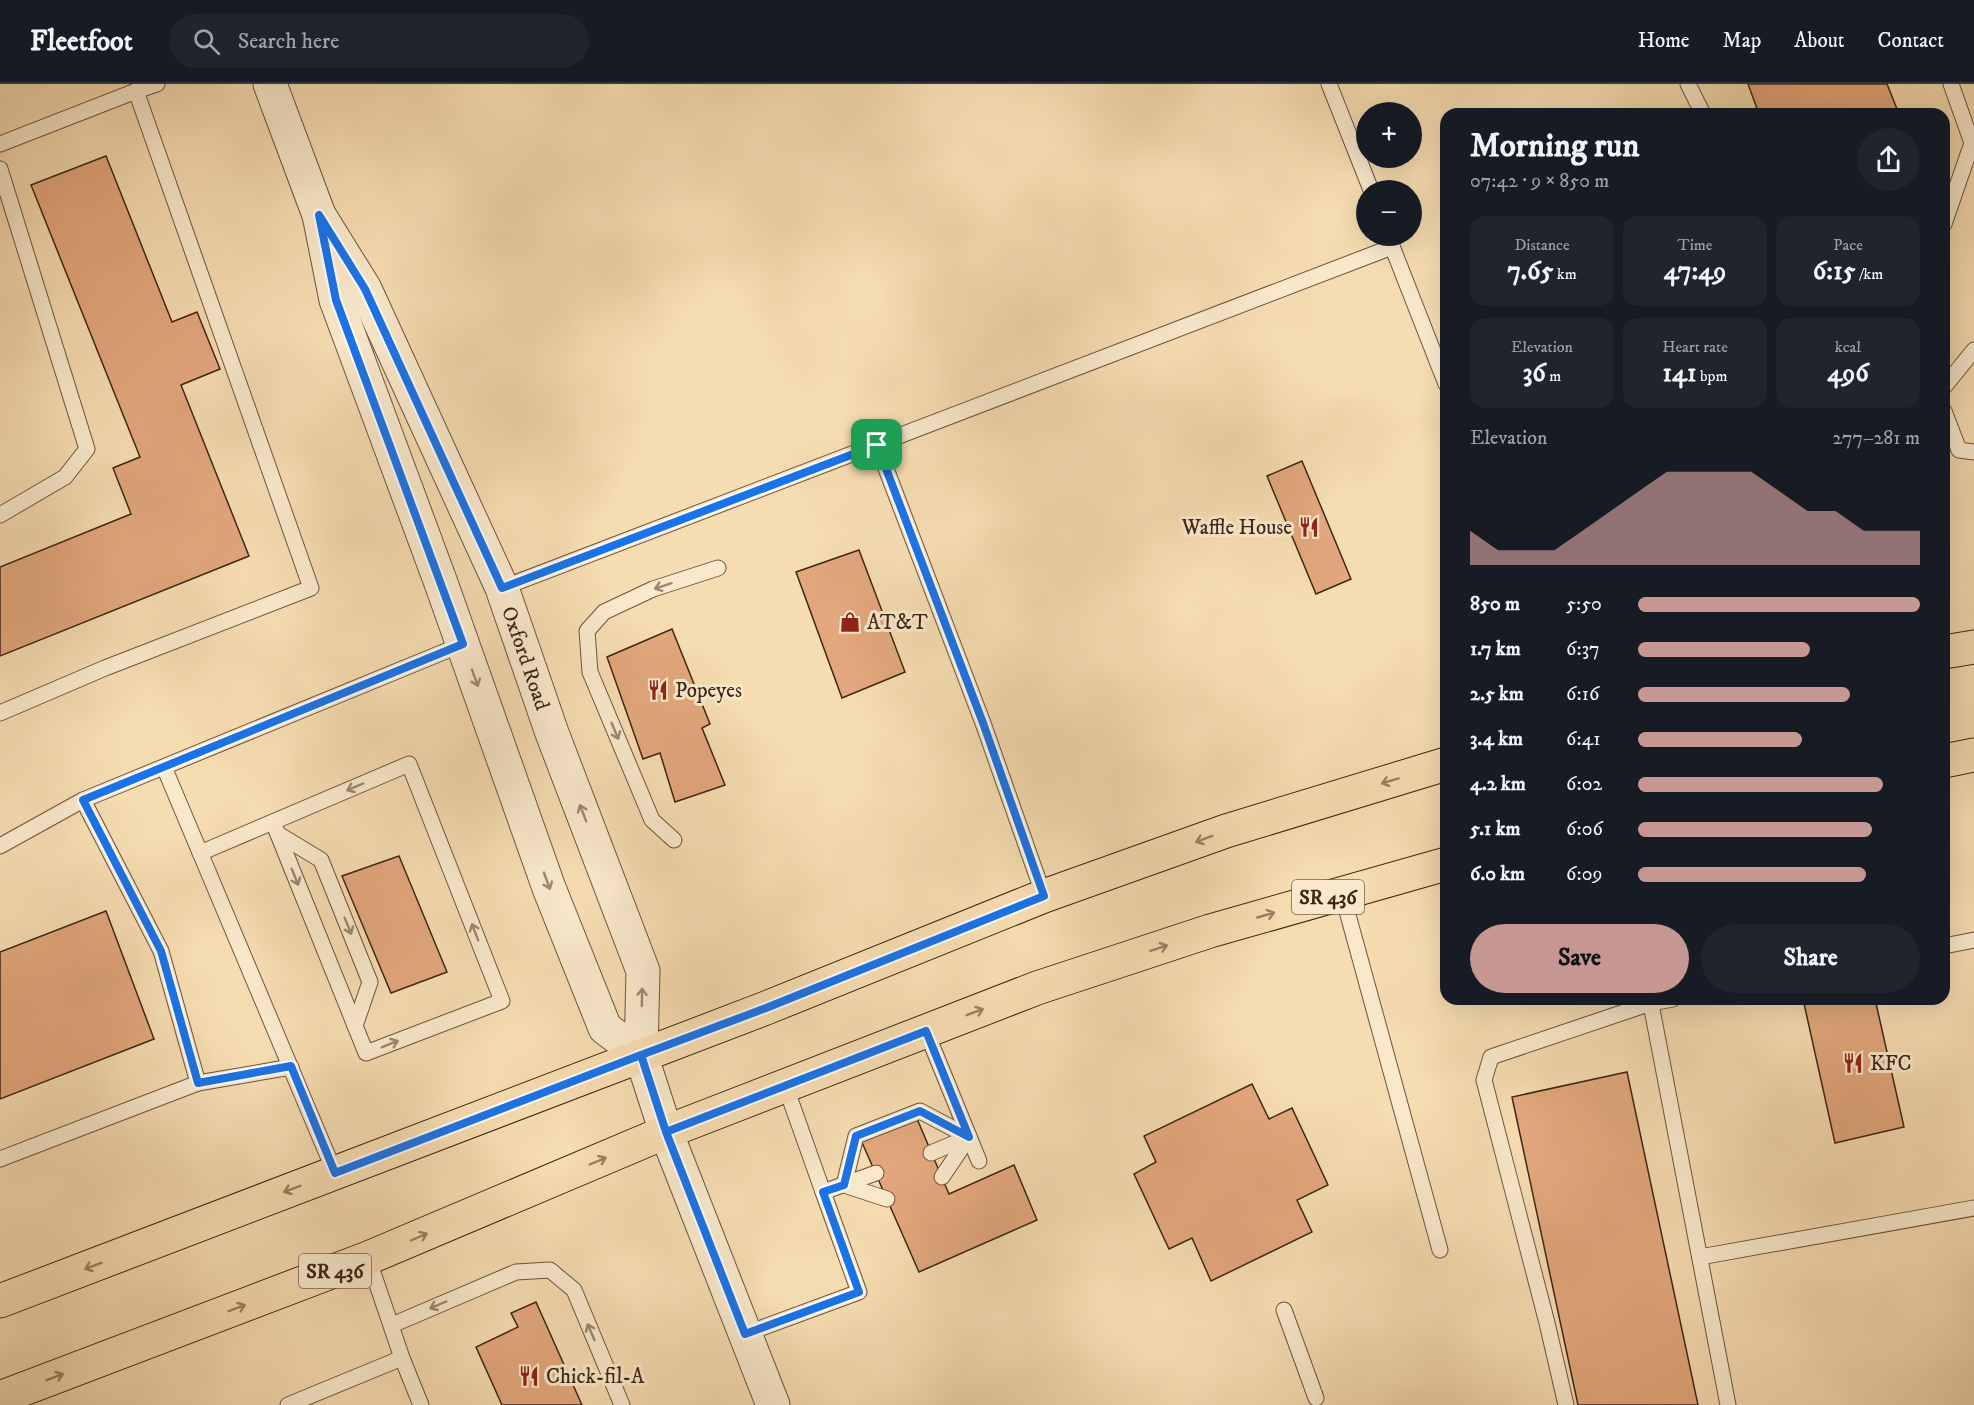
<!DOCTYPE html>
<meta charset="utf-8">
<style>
body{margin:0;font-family:"IM FELL DW Pica",serif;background:#20242c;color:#f1f3f6;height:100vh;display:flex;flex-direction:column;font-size:22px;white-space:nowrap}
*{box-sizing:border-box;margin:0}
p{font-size:20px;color:#9ea1a6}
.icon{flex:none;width:33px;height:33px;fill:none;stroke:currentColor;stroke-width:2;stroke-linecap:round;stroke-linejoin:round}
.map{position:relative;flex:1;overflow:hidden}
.details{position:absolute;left:1440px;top:24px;width:510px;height:897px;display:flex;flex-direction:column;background:#171b24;border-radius:18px;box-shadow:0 6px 24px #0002}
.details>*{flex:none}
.tools{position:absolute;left:1356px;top:18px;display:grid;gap:12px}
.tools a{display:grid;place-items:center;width:66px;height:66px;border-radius:50%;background:#171b24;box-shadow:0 6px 24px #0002;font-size:30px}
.pin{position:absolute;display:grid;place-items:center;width:51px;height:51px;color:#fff;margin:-26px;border-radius:12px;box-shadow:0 3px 9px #0006}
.round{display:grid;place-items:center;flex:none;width:63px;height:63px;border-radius:32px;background:#20242c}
.head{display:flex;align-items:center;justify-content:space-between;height:102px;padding:0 30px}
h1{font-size:33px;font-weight:800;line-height:45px}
.metrics{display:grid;grid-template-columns:repeat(3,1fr);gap:9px;height:102px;padding:6px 30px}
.metrics div{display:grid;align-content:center;border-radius:15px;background:#20242c;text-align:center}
.metrics b{font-size:26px;font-weight:800}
.metrics small{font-size:16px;font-weight:400}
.metrics p{font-size:16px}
.chart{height:168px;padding:12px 30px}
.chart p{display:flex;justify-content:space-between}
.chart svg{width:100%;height:108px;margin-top:6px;fill:#c59692;opacity:.7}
.primary-button{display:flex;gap:12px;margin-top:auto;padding:12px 30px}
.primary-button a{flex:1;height:69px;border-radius:36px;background:#c59692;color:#111;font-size:24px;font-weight:800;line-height:69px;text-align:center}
.primary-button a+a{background:#20242c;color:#f1f3f6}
ul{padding:0 30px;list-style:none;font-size:20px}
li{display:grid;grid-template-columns:96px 72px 1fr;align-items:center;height:45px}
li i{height:15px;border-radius:8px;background:#c59692}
header{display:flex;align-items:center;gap:36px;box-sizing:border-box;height:84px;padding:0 30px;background:#171b24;border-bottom:2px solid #363941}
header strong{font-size:28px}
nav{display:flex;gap:33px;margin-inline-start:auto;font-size:21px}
.search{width:420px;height:54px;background:#20242c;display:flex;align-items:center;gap:15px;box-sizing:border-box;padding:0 21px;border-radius:33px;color:#9ea1a6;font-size:22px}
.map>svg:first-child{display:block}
.building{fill:#e2a77c;stroke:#3e2516;stroke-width:1.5}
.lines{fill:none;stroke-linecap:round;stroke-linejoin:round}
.service-casing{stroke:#6c533d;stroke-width:17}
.tertiary-casing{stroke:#6c533d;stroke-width:35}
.primary-casing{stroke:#3e2516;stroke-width:35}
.service{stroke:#f9e8cc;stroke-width:15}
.tertiary{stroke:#f9e8cc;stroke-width:33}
.primary{stroke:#f6dcb1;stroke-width:33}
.oneway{stroke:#9c8671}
.oneway2{stroke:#9a8064}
.route-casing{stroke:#fff;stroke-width:12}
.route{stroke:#1a73e8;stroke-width:8}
.labels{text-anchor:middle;stroke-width:6;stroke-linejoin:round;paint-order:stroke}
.shield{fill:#f9e8cc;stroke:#76604d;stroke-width:1.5}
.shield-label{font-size:20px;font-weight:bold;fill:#3e2516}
.poi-label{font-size:21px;fill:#3e2516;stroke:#f9e8cc;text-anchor:start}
.street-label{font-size:21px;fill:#3e2516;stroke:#f9e8cc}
</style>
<header>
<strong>Fleetfoot</strong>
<div class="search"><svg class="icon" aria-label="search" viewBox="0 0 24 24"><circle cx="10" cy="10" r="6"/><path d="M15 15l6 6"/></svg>Search here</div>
<nav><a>Home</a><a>Map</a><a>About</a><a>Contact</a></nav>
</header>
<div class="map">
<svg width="1974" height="1321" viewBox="0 0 1974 1321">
<rect width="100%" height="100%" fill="#f6dcb1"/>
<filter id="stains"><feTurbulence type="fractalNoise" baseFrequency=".00333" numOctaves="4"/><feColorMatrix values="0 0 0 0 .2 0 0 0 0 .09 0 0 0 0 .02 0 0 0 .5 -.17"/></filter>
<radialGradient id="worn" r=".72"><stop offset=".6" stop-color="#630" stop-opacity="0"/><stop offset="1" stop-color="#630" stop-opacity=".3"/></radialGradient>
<g class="building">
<path d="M1748,0H1887L1899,30H1759Z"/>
<path d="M106,72L172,238L197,228L220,285L181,301L249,472L0,572V483L131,430L113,384L140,373L31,101Z"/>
<path d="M1302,377L1351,495L1316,510L1267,392Z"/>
<path d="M859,466L905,588L842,614L796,488Z"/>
<path d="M672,545L710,640L702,644L725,701L675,718L660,669L643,675L607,573Z"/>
<path d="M399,772L447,888L391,909L342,792Z"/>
<path d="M106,827L154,955L0,1015V868Z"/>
<path d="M1803,915H1875L1904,1043L1835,1059Z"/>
<path d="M1627,988L1698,1321H1578L1512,1013Z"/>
<path d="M1252,1000L1269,1035L1292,1024L1328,1101L1297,1116L1312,1148L1211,1197L1192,1154L1169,1165L1134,1090L1156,1078L1144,1052Z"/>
<path d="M915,1030L949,1110L1014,1081L1037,1136L919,1188L860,1054Z"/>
<path d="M536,1218L582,1321H502L476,1263L518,1243L511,1229Z"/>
</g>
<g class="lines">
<g class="service-casing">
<g id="service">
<path d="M1329,0L1371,106"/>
<path d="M1688,0L1703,30"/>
<path d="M0,60L136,7"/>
<path d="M0,85L87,365L65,393L0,431"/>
<path d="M1944,140L1972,59L1951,0"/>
<path d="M1388,152L1446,300"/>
<path d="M1944,303L1974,266"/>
<path d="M1944,327L1959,366L1974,368"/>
<path d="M877,361L983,639L1044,812"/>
<path d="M502,504L1392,163"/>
<path d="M0,629L105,584L311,504L136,7L157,0"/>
<path d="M164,683L335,1089"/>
<path d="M83,716L161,867L198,999"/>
<path d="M278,750L321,776L370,898L355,942"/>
<path d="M674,756L652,736L590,588L587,547L604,528L653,505L718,484"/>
<path d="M0,762L83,716L463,560"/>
<path d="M200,769L409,680L502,917L366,969L273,738"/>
<path d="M1342,809L1440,1166"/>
<path d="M1944,862L1974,856"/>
<path d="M1650,915L1728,1321"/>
<path d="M926,947L979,1077"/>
<path d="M785,1001L823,1108"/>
<path d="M931,1069L969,1053"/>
<path d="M0,1075L198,999L291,983"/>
<path d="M942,1093L969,1053"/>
<path d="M887,1115L844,1101L856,1052L920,1027L969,1053"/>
<path d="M1700,1173L1974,1124"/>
<path d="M1284,1226L1316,1314"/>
<path d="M392,1241L516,1188L550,1186L574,1206L622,1321"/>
<path d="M745,1250L859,1208L823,1108L876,1089"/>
<path d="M402,1274L421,1321"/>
<path d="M288,1321L402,1274L368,1174"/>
<path d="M1566,1321L1547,1239L1484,996L1491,973L1651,919L1673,915"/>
</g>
</g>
<g class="tertiary-casing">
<g id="tertiary">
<path d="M270,0L319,131L336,216L441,499L549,804L605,944L641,971"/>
<path d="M319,131L365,205L502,504L552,649L643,887L641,971L666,1048L773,1321"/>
</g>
</g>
<g class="primary-casing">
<g id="primary">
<path d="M1944,568L1974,563"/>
<path d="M1944,677L1974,671"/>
<path d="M0,1217L766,924L1044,812L1226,747L1446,680"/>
<path d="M0,1314L368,1174L666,1048L1037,904L1210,847L1446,780"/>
</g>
</g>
<use href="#service" class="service"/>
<use href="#tertiary" class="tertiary"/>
<use href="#primary" class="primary"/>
</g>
<defs><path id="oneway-shaft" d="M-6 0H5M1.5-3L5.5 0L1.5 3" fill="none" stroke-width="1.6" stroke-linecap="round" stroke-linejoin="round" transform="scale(1.5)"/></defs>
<g class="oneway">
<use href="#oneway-shaft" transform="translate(663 502) rotate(162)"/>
<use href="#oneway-shaft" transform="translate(475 594) rotate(70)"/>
<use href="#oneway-shaft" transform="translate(615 647) rotate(67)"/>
<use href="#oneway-shaft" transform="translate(355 703) rotate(157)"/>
<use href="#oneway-shaft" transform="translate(583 729) rotate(-111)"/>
<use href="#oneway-shaft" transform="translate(295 793) rotate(68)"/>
<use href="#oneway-shaft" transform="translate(547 797) rotate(70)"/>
<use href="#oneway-shaft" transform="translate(348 842) rotate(68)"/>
<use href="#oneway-shaft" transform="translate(475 848) rotate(-111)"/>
<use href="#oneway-shaft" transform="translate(642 913) rotate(-89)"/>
<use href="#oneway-shaft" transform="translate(390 960) rotate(-22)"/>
<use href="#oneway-shaft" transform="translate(438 1221) rotate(157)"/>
<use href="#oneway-shaft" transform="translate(591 1248) rotate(-113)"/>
</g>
<g class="oneway2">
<use href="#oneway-shaft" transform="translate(1390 697) rotate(163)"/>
<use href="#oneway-shaft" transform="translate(1204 755) rotate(160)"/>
<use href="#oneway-shaft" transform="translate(1266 831) rotate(-16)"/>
<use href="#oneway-shaft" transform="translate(1159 864) rotate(-18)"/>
<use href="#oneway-shaft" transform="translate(975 928) rotate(-21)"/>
<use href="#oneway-shaft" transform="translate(598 1077) rotate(-23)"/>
<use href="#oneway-shaft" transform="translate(292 1105) rotate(159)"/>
<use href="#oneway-shaft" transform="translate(419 1153) rotate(-23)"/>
<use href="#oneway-shaft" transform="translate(93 1182) rotate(159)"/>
<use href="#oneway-shaft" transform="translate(237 1224) rotate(-21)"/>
<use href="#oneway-shaft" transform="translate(55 1293) rotate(-21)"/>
</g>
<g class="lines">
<g class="route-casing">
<path id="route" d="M877,361L502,504L365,205L319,131L336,216L463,560L83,716L161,867L198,999L291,982L335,1089L641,971L666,1048L926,947L969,1053L920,1027L856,1052L844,1101L823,1108L859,1208L745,1250L666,1048L641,971L766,924L1044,812L983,639L877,361"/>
</g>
<use href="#route" class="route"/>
</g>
<defs>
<g id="restaurant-bare" transform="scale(1.62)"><path d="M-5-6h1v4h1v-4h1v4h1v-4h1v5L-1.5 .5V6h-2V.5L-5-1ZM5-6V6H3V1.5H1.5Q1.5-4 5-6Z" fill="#8f2418" stroke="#f9e8cc" stroke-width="2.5" paint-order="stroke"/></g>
<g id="shop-bare" transform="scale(1.62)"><path d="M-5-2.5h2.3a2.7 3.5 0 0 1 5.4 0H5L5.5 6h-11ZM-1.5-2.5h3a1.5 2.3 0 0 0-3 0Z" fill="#8f2418" stroke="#f9e8cc" stroke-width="2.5" paint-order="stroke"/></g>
</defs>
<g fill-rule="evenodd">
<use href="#restaurant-bare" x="1309" y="443"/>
<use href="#shop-bare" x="850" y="538"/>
<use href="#restaurant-bare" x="658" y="606"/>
<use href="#restaurant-bare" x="1853" y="979"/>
<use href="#restaurant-bare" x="529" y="1292"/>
</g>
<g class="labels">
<g class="shield">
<rect x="1292" y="796" width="72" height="34" rx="4.5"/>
<rect x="299" y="1170" width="72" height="34" rx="4.5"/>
</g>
<g class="shield-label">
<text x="1328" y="820">SR 436</text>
<text x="335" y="1194">SR 436</text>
</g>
<g class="poi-label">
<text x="1292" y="450" text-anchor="end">Waffle House</text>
<text x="867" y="545">AT&amp;T</text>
<text x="675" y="613">Popeyes</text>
<text x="1870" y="986">KFC</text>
<text x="546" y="1299">Chick-fil-A</text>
</g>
<g class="street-label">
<text transform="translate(526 574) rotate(71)" y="7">Oxford Road</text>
</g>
</g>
<rect width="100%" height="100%" filter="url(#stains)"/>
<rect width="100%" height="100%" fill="url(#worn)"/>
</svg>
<div class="tools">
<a>+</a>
<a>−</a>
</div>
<div class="pin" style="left:877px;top:361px;background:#1e9e55"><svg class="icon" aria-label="arrive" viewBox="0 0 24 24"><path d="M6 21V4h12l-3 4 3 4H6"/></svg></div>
<section class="details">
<div class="head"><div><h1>Morning run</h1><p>07:42 · 9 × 850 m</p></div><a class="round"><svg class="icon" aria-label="share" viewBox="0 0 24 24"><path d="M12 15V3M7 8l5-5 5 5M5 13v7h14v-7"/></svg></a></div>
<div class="metrics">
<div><p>Distance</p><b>7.65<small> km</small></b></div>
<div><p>Time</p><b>47:49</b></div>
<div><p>Pace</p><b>6:15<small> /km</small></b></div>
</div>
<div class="metrics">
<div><p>Elevation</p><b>36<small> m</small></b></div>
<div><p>Heart rate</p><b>141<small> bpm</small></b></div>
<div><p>kcal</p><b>496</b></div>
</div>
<div class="chart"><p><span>Elevation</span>277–281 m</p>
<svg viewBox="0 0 160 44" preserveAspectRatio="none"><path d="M0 44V30L10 38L20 38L30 38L40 30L50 22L60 14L70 6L80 6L90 6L100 6L110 14L120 22L130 22L140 30L150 30L160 30V44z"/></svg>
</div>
<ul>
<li><b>850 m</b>5:50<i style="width:100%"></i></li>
<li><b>1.7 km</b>6:37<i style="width:61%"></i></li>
<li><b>2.5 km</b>6:16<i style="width:75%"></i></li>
<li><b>3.4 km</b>6:41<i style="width:58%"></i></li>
<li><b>4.2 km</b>6:02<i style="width:87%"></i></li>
<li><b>5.1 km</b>6:06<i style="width:83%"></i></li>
<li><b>6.0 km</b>6:09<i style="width:81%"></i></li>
</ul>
<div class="primary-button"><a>Save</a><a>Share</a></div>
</section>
</div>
